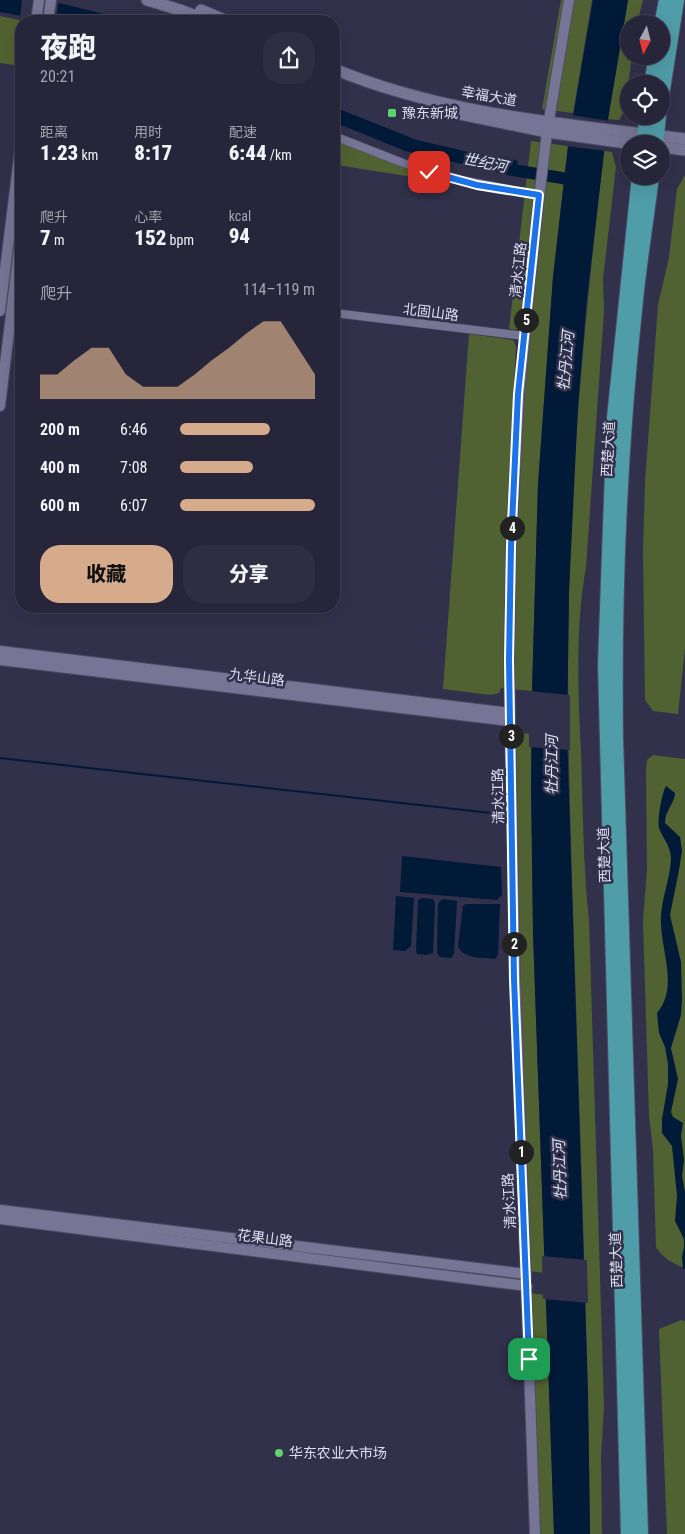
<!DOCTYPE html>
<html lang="zh">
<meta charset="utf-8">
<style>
body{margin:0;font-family:"Roboto Condensed","Noto Sans SC",sans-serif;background:#2e2d41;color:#f1f3f6;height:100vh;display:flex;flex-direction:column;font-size:19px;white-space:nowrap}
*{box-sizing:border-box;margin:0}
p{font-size:16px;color:#a4a5ae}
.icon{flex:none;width:28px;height:28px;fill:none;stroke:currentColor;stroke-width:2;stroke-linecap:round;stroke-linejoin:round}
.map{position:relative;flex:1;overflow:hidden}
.side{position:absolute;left:15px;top:15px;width:325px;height:598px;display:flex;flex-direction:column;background:#262539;border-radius:20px;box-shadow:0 5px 20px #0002,0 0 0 1px #424253}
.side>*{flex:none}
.needle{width:32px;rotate:187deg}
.fabs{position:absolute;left:620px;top:15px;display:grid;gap:10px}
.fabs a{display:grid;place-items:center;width:50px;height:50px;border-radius:50%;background:#262539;box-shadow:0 5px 20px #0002,0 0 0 1px #424253;font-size:25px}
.pin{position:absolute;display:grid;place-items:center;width:42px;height:42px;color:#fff;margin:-21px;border-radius:10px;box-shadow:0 2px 8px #0006}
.km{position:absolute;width:25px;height:25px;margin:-12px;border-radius:50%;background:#222;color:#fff;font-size:14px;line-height:25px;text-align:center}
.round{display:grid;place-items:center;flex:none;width:52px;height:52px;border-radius:20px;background:#2e2d41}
.headline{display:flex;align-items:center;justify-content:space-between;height:85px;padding:0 25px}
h1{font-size:28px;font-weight:800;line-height:38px}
.metrics{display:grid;grid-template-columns:repeat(3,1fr);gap:8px;height:85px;padding:5px 25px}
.metrics div{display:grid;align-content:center}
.metrics b{font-size:21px;font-weight:800}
.metrics small{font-size:14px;font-weight:400}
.metrics p{font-size:14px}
.chart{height:140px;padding:10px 25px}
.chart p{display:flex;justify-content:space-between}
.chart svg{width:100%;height:90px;margin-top:5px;fill:#d6ab8b;opacity:.7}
.cta{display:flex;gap:10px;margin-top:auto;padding:10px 25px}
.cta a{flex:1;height:58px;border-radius:20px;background:#d6ab8b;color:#111;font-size:20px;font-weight:800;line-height:58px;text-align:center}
.cta a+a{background:#2e2d41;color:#f1f3f6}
ul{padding:0 25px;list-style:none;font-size:16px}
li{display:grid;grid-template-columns:80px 60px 1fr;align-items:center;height:38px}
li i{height:12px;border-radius:6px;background:#d6ab8b}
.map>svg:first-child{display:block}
.green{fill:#516232}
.water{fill:#011a38}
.pier{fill:#32314c}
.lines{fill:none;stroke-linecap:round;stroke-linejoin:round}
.stream{stroke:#011a38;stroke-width:2}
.river{stroke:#011a38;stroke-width:12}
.minor-casing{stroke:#4d4c63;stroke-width:9}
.tertiary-casing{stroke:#4d4c63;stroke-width:12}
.secondary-casing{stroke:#4d4c63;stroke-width:13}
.trunk-casing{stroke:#4d4c63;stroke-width:16}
.minor{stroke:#767595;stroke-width:8}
.tertiary{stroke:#767595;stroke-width:10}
.secondary{stroke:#767595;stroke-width:11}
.trunk{stroke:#509daa;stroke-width:14}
.route-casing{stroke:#fff;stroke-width:10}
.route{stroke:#1a73e8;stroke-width:6}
.poi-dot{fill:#5dd56c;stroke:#32314c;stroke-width:2}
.labels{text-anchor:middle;stroke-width:5;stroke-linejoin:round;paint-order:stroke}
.street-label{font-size:14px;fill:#dfdff1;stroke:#32314c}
.poi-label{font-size:14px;fill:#dfdff1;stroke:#32314c;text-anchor:start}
.water-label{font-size:15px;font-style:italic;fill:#d9e5f3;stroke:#32314c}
</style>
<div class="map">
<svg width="685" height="1534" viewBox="0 0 685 1534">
<rect width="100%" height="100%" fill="#32314c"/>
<g class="green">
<path d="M561,0H592L573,113L542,109Z"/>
<path d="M628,0H643L637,24H629V56H632L625,110L619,120L608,119Z"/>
<path d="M0,16L24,21H21V66L0,63Z"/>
<path d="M334,139L381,158L520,194L337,165L334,163Z"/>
<path d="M531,141L568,146L553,277L538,484L532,691L501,688L499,693L490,695L443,689L469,334L513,340L516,346L513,408L520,330L509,329Z"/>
<path d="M604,151L612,152L616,167L603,279L604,311L586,567C575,628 578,691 581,753C583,809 583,864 589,920L604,1406L601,1457L602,1534H590C588,1346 581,1158 575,971C571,845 566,720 569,595C572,446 587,299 604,151Z"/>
<path d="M685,175V648L678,714L653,711L645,700L643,551L645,482L658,305L669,257L677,189Z"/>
<path d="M512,732L531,734L533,933L545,1273L529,1271Z"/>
<path d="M653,755L685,759V1268C672,1263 664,1259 656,1247L653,1149L649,1116L643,921L647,870L646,770L647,760Z"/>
<path d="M529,1293L546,1295L554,1534H537Z"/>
<path d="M681,1320L685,1321V1534H667L659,1329Z"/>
</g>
<g class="water">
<path d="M0,0H47L132,21H49L0,12Z"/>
<path d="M593,0H628L608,119L587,298L578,406L569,592L567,734L588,1393L590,1534H554L533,933L531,791L532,691L538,484L553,277L568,146Z"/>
<path d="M334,107L417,140L477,154L505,157L518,161L514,176L405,151L334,122Z"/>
<path d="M666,786L675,793C675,803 665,810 665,823L680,837L682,851L679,870L670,915L681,962L682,999L681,1015L671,1048L678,1079L671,1112L673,1117L683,1123L681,1136L684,1160L682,1176L685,1192V1269H683L682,1257L684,1247V1239L675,1221L677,1196L672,1146L662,1133V1119L668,1084V1064L665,1047L659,1033L657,1013C680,985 659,948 661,916C662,897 670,879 671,859C671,846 663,839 659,828C657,821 662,792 666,786Z"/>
<path d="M402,856L501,867L502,895L497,900L400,892Z"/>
<path d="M396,896L414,898L411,946L405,951L393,950Z"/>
<path d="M421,898L433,899L435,904L433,953L426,955L417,954L416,949L418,900Z"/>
<path d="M444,899L457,901L454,954L451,958L440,957L437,953L438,904L440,901Z"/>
<path d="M466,904H500L498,955L495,959C483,957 464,960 458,946L463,906Z"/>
</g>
<g class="pier">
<path d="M22,0H59L56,21H37L20,18Z"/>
<path d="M571,115L610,121L606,151L565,146Z"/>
<path d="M529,691L570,695V750L529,747Z"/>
<path d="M542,1256L587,1260L588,1303L543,1299Z"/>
</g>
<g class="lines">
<path class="stream" d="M0,758L500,814"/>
<path class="river" d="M501,168L580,181"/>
<g class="minor-casing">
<g id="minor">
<path d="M334,136L403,163L451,178L539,195"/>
<path d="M334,313L525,336"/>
</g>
</g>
<g class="tertiary-casing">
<g id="tertiary">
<path d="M36,21L39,0"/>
<path d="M48,21L51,0"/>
<path d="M0,311L21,141"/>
<path d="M0,406L21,232"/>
<path d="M0,651L510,713"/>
<path d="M0,660L510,721"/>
<path d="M0,1210L526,1274"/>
<path d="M0,1219L527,1286"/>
<path d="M535,1534L515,979L509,660L511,546L519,394L537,215L547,132L569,0"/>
</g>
</g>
<g class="secondary-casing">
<g id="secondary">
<path d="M147,0L180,10L209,21"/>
<path d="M201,10L227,21"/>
<path d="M334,69C445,115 567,124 685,139"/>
<path d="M431,108L547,132L634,144"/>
<path d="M661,147L685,150"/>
</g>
</g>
<g class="trunk-casing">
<g id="trunk">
<path d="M661,26L666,0"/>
<path d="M651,84L656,56"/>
<path d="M661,102L677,0"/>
<path d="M643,144L647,116"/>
<path d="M656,144L659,116"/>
<path d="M628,1534L605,664L614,418L639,176"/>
<path d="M641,1534L616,739C614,593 620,446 636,300C640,259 647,218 652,176"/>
</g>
</g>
<use href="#minor" class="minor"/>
<use href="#tertiary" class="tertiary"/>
<use href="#secondary" class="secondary"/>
<use href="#trunk" class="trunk"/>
</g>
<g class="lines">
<g class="route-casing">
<path id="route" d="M429,172L477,185L539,195L518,394L511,546L509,660L514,979L529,1359"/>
</g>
<use href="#route" class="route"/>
</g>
<g class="poi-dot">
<rect x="387" y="108" width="10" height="10" rx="2.5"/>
<circle cx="279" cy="1453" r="5"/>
</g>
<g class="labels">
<g class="street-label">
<text transform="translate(489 96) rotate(10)" y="5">幸福大道</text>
<text transform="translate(518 270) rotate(-84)" y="5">清水江路</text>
<text transform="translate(431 312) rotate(7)" y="5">北固山路</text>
<text transform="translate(608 449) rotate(-87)" y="5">西楚大道</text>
<text transform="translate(257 677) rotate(7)" y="5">九华山路</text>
<text transform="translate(498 796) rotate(-91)" y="5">清水江路</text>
<text transform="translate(604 855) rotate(-92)" y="5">西楚大道</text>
<text transform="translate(509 1201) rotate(-93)" y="5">清水江路</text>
<text transform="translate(265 1238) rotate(7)" y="5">花果山路</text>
<text transform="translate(616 1260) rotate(-92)" y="5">西楚大道</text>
</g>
<g class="poi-label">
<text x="402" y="118">豫东新城</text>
<text x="289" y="1458">华东农业大市场</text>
</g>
<g class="water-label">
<text transform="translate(485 163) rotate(11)" y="5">世纪河</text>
<text transform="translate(566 361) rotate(-85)" y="5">牡丹江河</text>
<text transform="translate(552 765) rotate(-90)" y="5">牡丹江河</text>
<text transform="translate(560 1170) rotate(-92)" y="5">牡丹江河</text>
</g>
</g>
</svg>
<div class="fabs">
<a><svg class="needle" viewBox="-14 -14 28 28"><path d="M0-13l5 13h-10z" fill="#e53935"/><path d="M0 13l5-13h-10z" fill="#a4a5ae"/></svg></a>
<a><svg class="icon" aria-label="locate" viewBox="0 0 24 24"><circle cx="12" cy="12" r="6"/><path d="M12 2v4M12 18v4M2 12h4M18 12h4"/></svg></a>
<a><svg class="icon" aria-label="layers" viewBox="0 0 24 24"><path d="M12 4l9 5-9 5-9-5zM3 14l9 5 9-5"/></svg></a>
</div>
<div class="pin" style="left:529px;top:1359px;background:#1e9e55"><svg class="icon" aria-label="arrive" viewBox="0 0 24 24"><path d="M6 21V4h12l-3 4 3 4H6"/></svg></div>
<div class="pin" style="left:429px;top:172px;background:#d93025"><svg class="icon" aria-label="check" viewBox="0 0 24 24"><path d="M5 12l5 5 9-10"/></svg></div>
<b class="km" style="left:521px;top:1152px">1</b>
<b class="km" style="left:514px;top:944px">2</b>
<b class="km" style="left:511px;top:736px">3</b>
<b class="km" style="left:512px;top:528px">4</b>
<b class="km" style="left:526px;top:320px">5</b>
<section class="side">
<div class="headline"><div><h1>夜跑</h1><p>20:21</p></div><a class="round"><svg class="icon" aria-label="share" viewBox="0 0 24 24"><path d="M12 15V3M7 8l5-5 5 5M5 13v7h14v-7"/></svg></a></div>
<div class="metrics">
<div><p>距离</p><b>1.23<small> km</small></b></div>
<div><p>用时</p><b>8:17</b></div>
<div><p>配速</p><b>6:44<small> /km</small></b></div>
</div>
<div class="metrics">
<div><p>爬升</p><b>7<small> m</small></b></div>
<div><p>心率</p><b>152<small> bpm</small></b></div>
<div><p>kcal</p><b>94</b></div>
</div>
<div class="chart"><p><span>爬升</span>114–119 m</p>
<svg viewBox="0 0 160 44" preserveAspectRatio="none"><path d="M0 44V32L10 32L20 25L30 19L40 19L50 32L60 38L70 38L80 38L90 32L100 25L110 19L120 12L130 6L140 6L150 19L160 32V44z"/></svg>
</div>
<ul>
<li><b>200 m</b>6:46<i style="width:67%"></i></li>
<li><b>400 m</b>7:08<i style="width:54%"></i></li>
<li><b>600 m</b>6:07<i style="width:100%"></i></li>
</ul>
<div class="cta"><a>收藏</a><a>分享</a></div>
</section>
</div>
